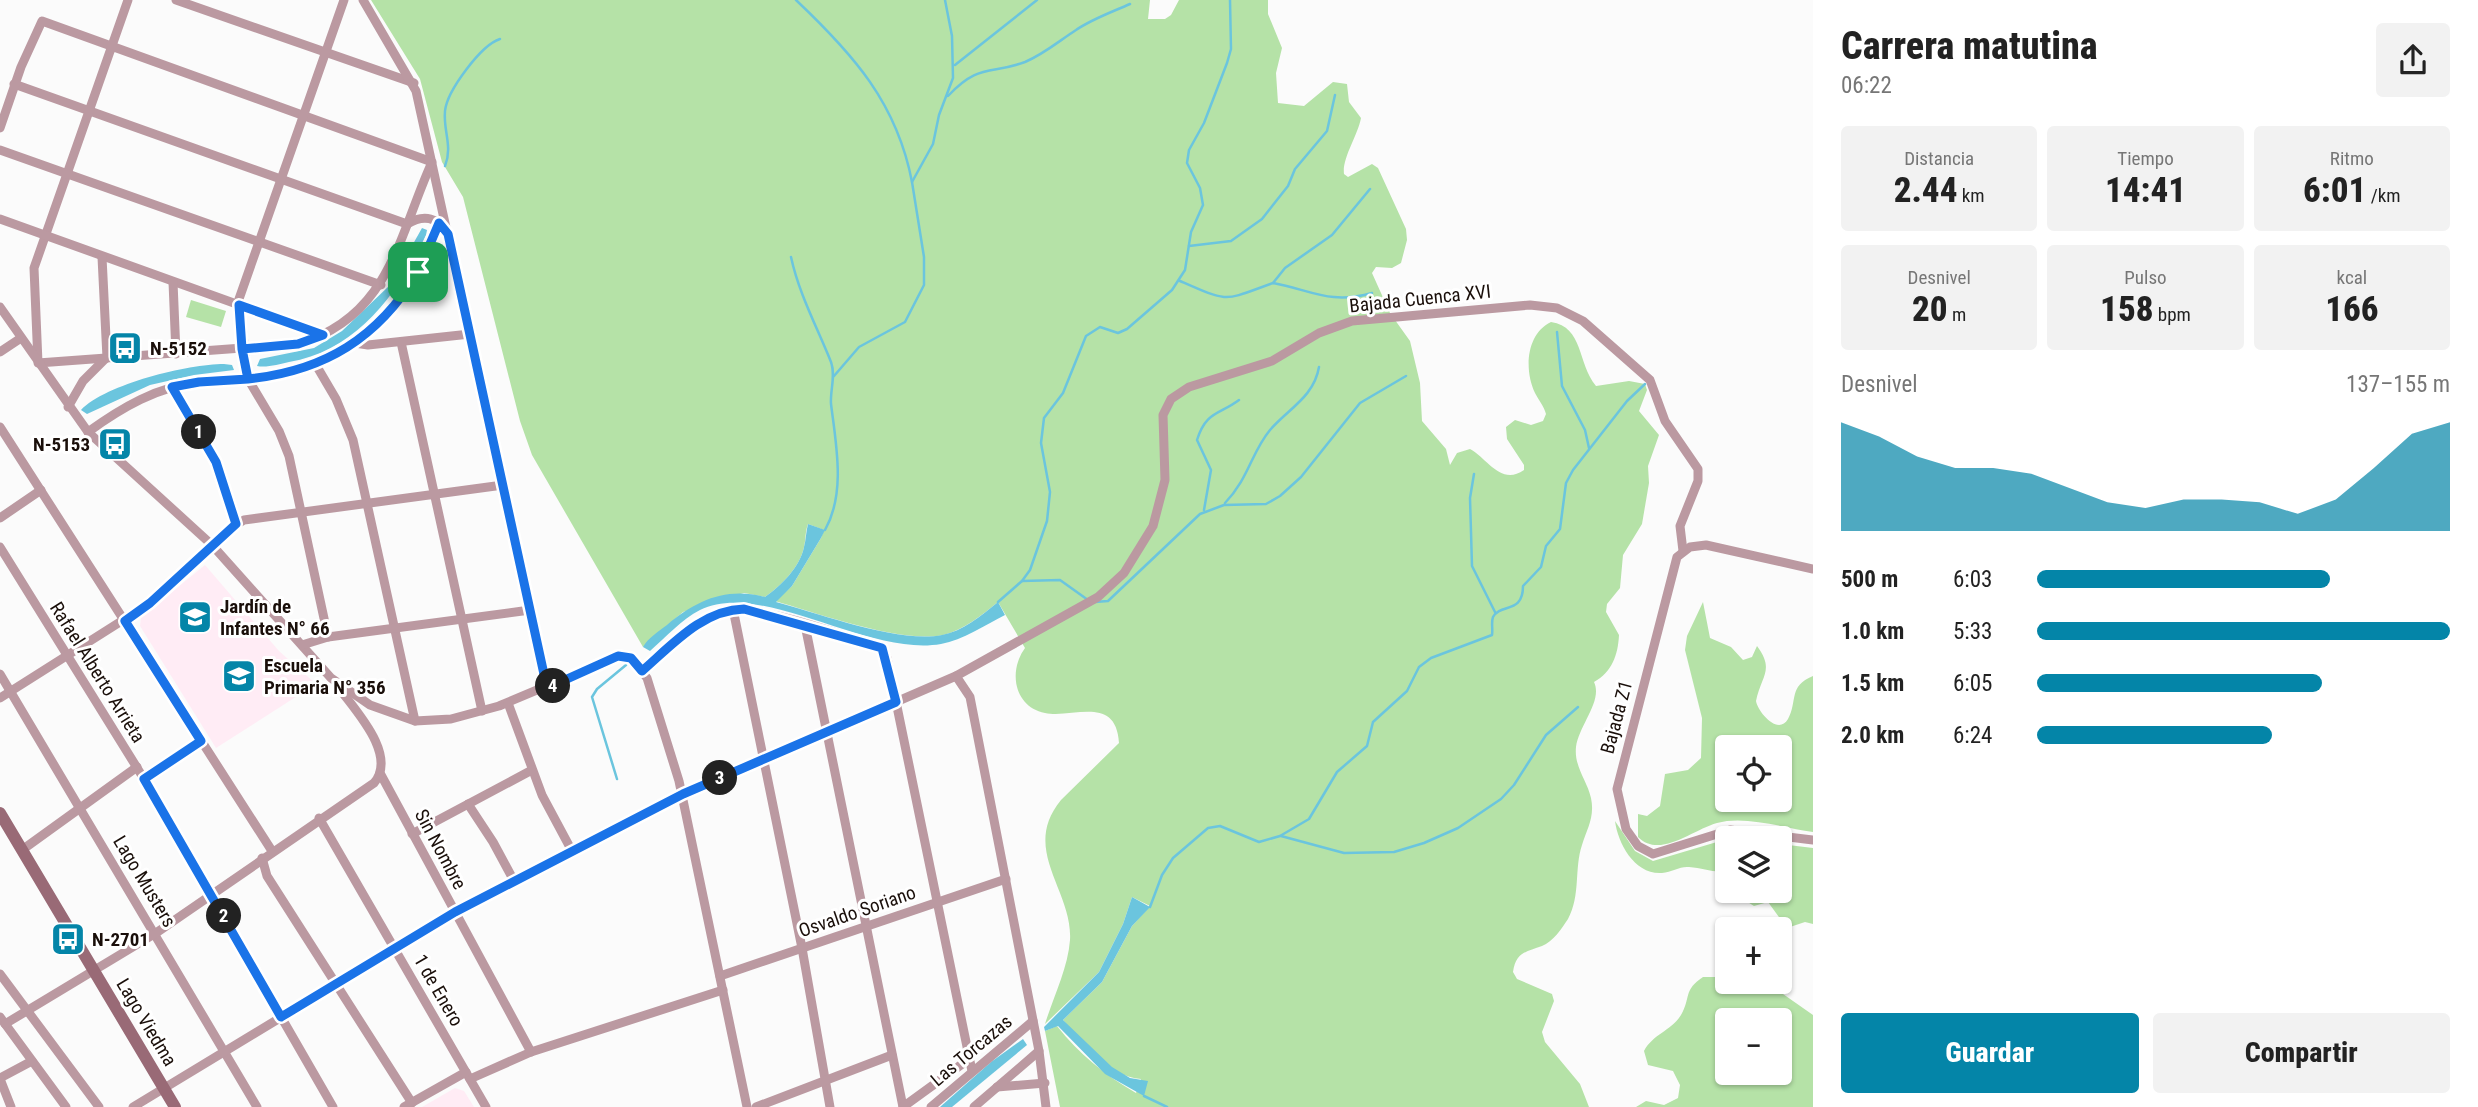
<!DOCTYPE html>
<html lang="es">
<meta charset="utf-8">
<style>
body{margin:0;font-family:"Roboto Condensed",sans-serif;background:#f2f2f2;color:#222;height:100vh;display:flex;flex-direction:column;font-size:26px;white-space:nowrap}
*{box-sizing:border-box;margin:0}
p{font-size:23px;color:#767676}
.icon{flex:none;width:38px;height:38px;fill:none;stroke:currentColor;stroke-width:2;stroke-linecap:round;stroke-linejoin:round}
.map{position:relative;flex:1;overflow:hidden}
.drawer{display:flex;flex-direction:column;background:#fff;width:665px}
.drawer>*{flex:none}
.tools{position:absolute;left:1715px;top:735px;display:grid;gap:14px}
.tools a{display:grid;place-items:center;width:77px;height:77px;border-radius:7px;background:#fff;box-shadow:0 2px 5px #0004;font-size:35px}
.pin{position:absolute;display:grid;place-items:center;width:60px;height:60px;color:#fff;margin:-30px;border-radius:14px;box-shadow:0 4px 10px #0006}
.km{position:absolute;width:35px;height:35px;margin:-18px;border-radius:50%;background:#222;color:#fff;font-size:19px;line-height:35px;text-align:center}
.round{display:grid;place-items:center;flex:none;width:74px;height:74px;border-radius:7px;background:#f2f2f2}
.overview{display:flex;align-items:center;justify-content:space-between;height:119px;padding:0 28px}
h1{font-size:38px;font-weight:800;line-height:52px}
.stats{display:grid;grid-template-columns:repeat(3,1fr);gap:10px;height:119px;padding:7px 28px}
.stats div{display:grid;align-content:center;border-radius:7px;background:#f2f2f2;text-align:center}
.stats b{font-size:35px;font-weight:800}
.stats small{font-size:19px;font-weight:400}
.stats p{font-size:19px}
.chart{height:196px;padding:14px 28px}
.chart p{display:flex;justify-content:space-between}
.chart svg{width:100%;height:126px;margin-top:7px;fill:#0485a8;opacity:.7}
.cta{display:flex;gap:14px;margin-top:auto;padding:14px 28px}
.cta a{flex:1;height:80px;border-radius:7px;background:#0485a8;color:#fff;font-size:28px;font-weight:800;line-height:80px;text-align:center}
.cta a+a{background:#f2f2f2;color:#222}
ul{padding:0 28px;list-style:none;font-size:23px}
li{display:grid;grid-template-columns:112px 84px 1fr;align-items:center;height:52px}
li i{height:18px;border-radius:9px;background:#0485a8}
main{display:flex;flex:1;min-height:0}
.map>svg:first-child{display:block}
.education{fill:#ffecf5}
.green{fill:#b5e2a7;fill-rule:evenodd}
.water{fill:#6bc5de}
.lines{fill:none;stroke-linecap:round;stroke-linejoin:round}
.stream{stroke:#6bc5de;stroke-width:2.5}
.street{stroke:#bb99a1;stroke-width:9}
.secondary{stroke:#996a76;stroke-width:12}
.route-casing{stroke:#fff;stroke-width:14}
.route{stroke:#1a73e8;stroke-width:9}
.labels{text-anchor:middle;stroke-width:6;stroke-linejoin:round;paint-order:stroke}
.street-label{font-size:19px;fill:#1a0f0a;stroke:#fff}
.poi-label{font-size:19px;font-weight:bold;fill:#1a0f0a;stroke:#fff;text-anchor:start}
</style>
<main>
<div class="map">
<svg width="1813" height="1107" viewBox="0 0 1813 1107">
<rect width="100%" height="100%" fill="#fbfbfb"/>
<g class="education">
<path d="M205,565L279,651L316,684L216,748L140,626L141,617Z"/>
<path d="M455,1088L464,1091L474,1107H422Z"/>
</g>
<g class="green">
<path d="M371,0H1150L1148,19H1165L1171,15L1179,0H1268V14L1282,48L1276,73L1278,103L1304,106L1333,82L1347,84L1349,102L1361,118C1358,135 1342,158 1344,174L1348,177L1372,164L1378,168L1406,229L1407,240L1401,263L1392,268L1376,267L1372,273L1390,313L1410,341L1420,383L1422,421L1446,449L1450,465L1457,453L1470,449C1488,459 1501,486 1524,470V465L1507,439L1506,427L1515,420L1531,425L1543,421L1546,414C1544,406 1539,401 1535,393C1524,370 1526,334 1551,322C1584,327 1577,363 1596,386L1629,381L1645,384L1647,390L1639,411L1659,435L1648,466L1649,483L1642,524L1623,555L1620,588L1607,604L1606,612L1619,635C1618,655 1612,672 1594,682C1603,701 1579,725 1576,747C1574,767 1587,780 1591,798C1595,817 1587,829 1582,845C1574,869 1581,895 1568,919C1562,928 1553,942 1542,946C1526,952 1516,952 1513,972L1517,979L1552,994L1554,1001L1542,1032L1545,1042L1580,1084L1589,1107H1060L1045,1031L1057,1026C1079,1054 1105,1075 1136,1093L1141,1079C1109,1077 1083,1043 1063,1020L1102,982L1132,926L1150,906L1132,897L1123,924L1099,972L1045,1024C1053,998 1068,968 1070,940C1073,890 1020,850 1061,800L1119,743C1116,694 1072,719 1045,713C1014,707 1008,671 1025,648L998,602C982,615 964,630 943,635C902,644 817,613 775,601L792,586L821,538L824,530L808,524C805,532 806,539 804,547C800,567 781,586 765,597L744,593L683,612L643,647L532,455L520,421L463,197L442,162L420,79Z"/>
<path d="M191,300L226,311L221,327L186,317Z"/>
<path d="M1703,602L1710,638L1731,647L1743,660L1752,657L1757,646C1775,670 1761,676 1756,701C1758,712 1778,736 1788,719C1798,701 1788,686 1813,676V832C1784,828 1745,815 1717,823C1692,830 1660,859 1638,837V814L1647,816L1660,806L1665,774L1688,770L1701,758L1702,718L1685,650L1687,636ZM1727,747H1780V800H1727Z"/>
<path d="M1615,821L1635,851L1653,861L1727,839V871C1713,873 1703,868 1689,867C1680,866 1672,872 1662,873C1635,875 1618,844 1615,821Z"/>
<path d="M1780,844L1813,848V924L1805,922L1787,928L1768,902L1754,906L1746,901L1747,891H1780Z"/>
<path d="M1703,977H1727V982H1766L1813,1015V1107H1636L1646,1101L1664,1105L1678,1098L1680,1085L1673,1071L1648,1065L1644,1051C1653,1034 1671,1031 1681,1015C1691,998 1683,990 1703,977ZM1780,1020V1073H1727V1020Z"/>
</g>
<g class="water">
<path d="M422,228L427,230L426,235C399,292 357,351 289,362C279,364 267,368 257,366L260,359L314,348L342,331L390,285Z"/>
<path d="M224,364L232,365L234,370L194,375L150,385L87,414L81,410C106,384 188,364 224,364Z"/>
<path d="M808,524L825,530L821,538L792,586L776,602C818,613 900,644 942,635C963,631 981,616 998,602L1005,615C985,625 963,640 941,644C867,657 761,579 700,610C682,619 666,637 650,651L643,647C648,638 659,631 667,625C697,600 726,587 765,597C781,586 800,567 804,547C806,539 806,532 808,524Z"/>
<path d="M1132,897L1150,907L1132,926L1102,982L1063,1020L1112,1067L1130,1078L1148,1081L1144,1096L1105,1074L1058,1026L1045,1031L1044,1027L1099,972L1123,924Z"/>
<path d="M1023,1039L1027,1045L952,1107H940L991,1062Z"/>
</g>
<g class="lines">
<g class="stream">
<path d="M796,0C853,54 897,103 912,182"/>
<path d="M955,65L1037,0"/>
<path d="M948,96C979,63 990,75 1025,62C1044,54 1059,41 1076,30C1092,19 1112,12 1130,4"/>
<path d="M445,166C453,146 443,131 445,111C447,91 481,45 500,39"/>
<path d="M1189,246L1231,241L1262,219L1288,186L1295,169L1327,131L1335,95"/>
<path d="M791,257C799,294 817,327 831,362C836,376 830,390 831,404C836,444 846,493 825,530"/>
<path d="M1180,281C1230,303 1223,301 1273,283C1311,290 1330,305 1372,293"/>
<path d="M1273,283L1285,268L1332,235L1370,189"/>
<path d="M1557,332L1562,386L1585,430L1589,448"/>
<path d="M834,376L859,347L905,322L924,285V257L912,182L933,144L939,115L953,78L952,36L945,0"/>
<path d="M1474,474L1470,498L1472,566L1495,612"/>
<path d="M1225,503C1249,478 1251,453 1270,430C1288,409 1314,397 1319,367"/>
<path d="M1204,510L1211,470L1197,440C1206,411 1219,415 1239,400"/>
<path d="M1022,581L1060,580L1088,600"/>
<path d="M998,602L1022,581L1030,570L1047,521L1050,492L1041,443L1044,418L1063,393L1086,336L1100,327L1118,333L1127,329L1172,290L1185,270L1191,232L1203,205L1200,188L1187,163L1189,150L1204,123L1227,63L1231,49L1230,0"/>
<path d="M1095,602L1108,601L1200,514L1224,505L1266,504L1280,496L1301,477L1360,403L1406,376"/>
<path d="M617,779L592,697L597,689L626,665"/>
<path d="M1281,836L1344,853L1394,852L1424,843L1458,828L1501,799L1514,785L1546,735L1578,707"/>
<path d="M1150,907L1162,875L1173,858L1208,828L1220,826L1259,842L1280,836L1309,819L1337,772L1367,746L1373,722L1407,691L1419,667L1431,658L1492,635C1493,629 1491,622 1493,617C1501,603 1523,614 1523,586L1541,567L1546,546L1560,529L1566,483L1573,470L1627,401L1645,384"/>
<path d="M1144,1096L1167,1107"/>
</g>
<g class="street">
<path d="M176,0L414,83"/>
<path d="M363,0L416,91L547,688"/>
<path d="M14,84L407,224C424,214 436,217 447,232"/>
<path d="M0,128L21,67L42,21L432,162C398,237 390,317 298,344L38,363L34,268L128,0"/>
<path d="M0,150L381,285"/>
<path d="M0,219L323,335"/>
<path d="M102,257L107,358"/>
<path d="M173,282L176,354"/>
<path d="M0,307L88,432L212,545L331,678L370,705L415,721L451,719L499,706L618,656L631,658L647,678L679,781L747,1107"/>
<path d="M401,342L482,711"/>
<path d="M355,343L368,345L470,334"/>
<path d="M0,352L21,338"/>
<path d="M316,365L336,399L353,440L415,721"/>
<path d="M172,388L216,462L236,524"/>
<path d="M68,407L83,381L105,359"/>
<path d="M0,427L272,851"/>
<path d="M88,432C121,408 158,386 200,382C225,379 250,380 275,376C362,360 408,301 439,223"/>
<path d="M0,518L41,490"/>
<path d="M0,547L144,779L333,1107"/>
<path d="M1813,569L1706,545L1690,547L1677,557L1617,789L1626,829L1638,846L1653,854L1730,830L1813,840"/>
<path d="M733,609L802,948L830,1107"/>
<path d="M805,625L903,1107"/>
<path d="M328,637L289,456L279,431L248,379L239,299L344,0"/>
<path d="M302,645L328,637L530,610"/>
<path d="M642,671C664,652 688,624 714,614C751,599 843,636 882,648L887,658L972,1071"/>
<path d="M0,674L257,1107"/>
<path d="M956,676L970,697L1039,1051L1046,1107"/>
<path d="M0,698L150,603L228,530L244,520L503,485"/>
<path d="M508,703L542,795L572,851"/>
<path d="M380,773L531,1052"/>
<path d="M144,779L201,741"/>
<path d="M468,804L493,842L514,881"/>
<path d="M319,818L486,1107"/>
<path d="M412,834L532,770"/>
<path d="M22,850L137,767"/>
<path d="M262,858L267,876L412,1103"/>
<path d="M0,974L99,1107"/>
<path d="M720,976L1006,879"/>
<path d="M0,1017L66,1107"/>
<path d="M5,1024L156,933L374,783C398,755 355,710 339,688"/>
<path d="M0,1078L32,1061"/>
<path d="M0,1079L11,1107"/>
<path d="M470,1079L531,1052L723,990"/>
<path d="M997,1087L1045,1083"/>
<path d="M133,1107L455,912L683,794L956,676L1098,597L1124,573L1153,526L1165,480L1163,415L1171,399L1189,387L1272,361L1319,333L1352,321L1530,305L1557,308L1583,321L1650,380L1665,421L1698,469V481L1680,526L1683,551"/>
<path d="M404,1107L466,1072"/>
<path d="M756,1107L892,1055"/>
<path d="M903,1107L969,1059"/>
<path d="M931,1107L1033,1021"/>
<path d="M974,1107L1039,1051"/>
</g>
<path class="secondary" d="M0,813L175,1107"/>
</g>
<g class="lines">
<g class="route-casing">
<path id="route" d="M418,272C378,338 325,371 248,379L242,349L239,305L323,335L298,344L242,349L248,379L199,382L172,387L216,462L236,524L150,603L125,621L201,741L144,779L281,1017L455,912L683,794L896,702L882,648L744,609C702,610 672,645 642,671L631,658L618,656L547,688L448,234L439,223L418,272"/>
</g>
<use href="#route" class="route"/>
</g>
<defs>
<g id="bus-square" transform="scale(1.75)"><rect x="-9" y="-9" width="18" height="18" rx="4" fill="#0485a8" stroke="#fff"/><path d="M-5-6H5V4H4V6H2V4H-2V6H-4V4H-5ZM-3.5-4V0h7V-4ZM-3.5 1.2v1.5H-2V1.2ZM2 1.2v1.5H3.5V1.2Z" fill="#fff"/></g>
<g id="school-square" transform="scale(1.75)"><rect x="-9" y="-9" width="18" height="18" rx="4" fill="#0485a8" stroke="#fff"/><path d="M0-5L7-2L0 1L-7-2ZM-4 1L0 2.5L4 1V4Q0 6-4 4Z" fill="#fff"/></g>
</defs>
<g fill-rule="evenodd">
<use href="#bus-square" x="125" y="348"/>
<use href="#bus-square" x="115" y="444"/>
<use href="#school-square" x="195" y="617"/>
<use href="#school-square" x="239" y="676"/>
<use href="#bus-square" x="68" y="939"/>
</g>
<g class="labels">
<g class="street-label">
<text transform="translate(1420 298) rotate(-6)" y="7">Bajada Cuenca XVI</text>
<text transform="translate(98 672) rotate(58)" y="7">Rafael Alberto Arrieta</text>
<text transform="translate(1616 717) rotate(-75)" y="7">Bajada Z1</text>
<text transform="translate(441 849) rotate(62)" y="7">Sin Nombre</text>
<text transform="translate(145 881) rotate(59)" y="7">Lago Musters</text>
<text transform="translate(857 911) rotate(-19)" y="7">Osvaldo Soriano</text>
<text transform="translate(439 990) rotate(60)" y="7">1 de Enero</text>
<text transform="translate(147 1022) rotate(59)" y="7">Lago Viedma</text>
<text transform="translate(971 1050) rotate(-40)" y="7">Las Torcazas</text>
</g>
<g class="poi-label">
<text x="150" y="355">N-5152</text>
<text x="90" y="451" text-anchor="end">N-5153</text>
<text x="220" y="613">Jardín de<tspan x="220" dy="22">Infantes N° 66</tspan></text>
<text x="264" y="672">Escuela<tspan x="264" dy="22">Primaria N° 356</tspan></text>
<text x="92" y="946">N-2701</text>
</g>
</g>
</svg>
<div class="tools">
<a><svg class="icon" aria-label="locate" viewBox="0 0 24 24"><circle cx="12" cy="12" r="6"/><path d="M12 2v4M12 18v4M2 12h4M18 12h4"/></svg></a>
<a><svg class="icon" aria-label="layers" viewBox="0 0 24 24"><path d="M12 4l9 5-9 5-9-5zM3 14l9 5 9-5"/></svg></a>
<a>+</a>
<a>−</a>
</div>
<div class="pin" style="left:418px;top:272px;background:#1e9e55"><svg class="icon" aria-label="arrive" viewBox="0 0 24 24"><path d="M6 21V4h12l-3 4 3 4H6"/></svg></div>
<b class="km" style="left:199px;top:432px">1</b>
<b class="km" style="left:224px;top:916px">2</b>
<b class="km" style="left:720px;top:778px">3</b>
<b class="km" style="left:553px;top:686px">4</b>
</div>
<section class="drawer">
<div class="overview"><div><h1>Carrera matutina</h1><p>06:22</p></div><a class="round"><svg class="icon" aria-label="share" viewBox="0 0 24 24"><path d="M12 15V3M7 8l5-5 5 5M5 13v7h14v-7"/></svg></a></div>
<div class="stats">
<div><p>Distancia</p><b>2.44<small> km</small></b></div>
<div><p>Tiempo</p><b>14:41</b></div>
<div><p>Ritmo</p><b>6:01<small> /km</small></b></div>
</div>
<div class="stats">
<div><p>Desnivel</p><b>20<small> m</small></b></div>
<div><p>Pulso</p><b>158<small> bpm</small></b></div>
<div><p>kcal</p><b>166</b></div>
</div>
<div class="chart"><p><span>Desnivel</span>137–155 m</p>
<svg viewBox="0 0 160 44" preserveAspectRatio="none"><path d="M0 44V6L10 11L20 18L30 22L40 22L50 24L60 29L70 34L80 36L90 33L100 33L110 34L120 38L130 33L140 22L150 10L160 6V44z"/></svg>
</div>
<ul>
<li><b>500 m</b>6:03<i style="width:71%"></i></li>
<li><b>1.0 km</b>5:33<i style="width:100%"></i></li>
<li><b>1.5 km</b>6:05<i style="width:69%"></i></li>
<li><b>2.0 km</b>6:24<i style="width:57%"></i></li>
</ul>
<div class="cta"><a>Guardar</a><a>Compartir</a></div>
</section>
</main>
